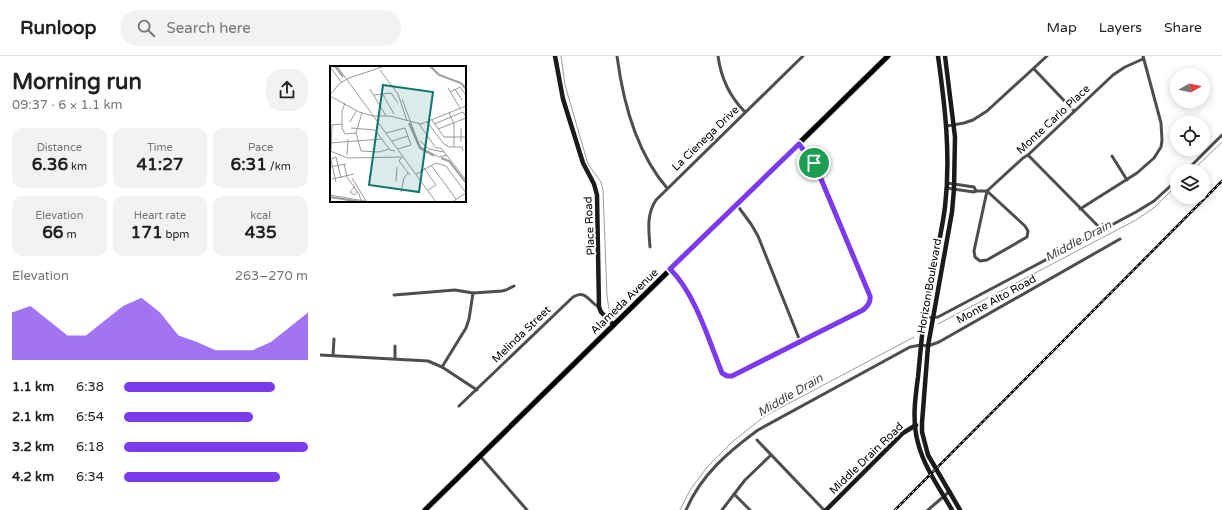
<!DOCTYPE html>
<meta charset="utf-8">
<style>
body{margin:0;font-family:"Varela Round",sans-serif;background:#f2f2f2;color:#222;height:100vh;display:flex;flex-direction:column;font-size:15px;white-space:nowrap}
*{box-sizing:border-box;margin:0}
p{font-size:13px;color:#767676}
.icon{flex:none;width:22px;height:22px;fill:none;stroke:currentColor;stroke-width:2;stroke-linecap:round;stroke-linejoin:round}
.map{position:relative;flex:1;overflow:hidden}
.details{display:flex;flex-direction:column;background:#fff;width:320px}
.details>*{flex:none}
.needle{width:26px;rotate:82deg}
.buttons{position:absolute;left:850px;top:12px;display:grid;gap:8px}
.buttons a{display:grid;place-items:center;width:40px;height:40px;border-radius:50%;background:#fff;box-shadow:0 2px 10px #0003;font-size:20px}
.pin{position:absolute;display:grid;place-items:center;width:34px;height:34px;color:#fff;margin:-17px;border:2px solid #fff;border-radius:50%;box-shadow:0 1px 4px #0007}
.round{display:grid;place-items:center;flex:none;width:42px;height:42px;border-radius:16px;background:#f2f2f2}
.summary{display:flex;align-items:center;justify-content:space-between;height:68px;padding:0 12px}
h1{font-size:22px;font-weight:700;line-height:30px}
.figures{display:grid;grid-template-columns:repeat(3,1fr);gap:6px;height:68px;padding:4px 12px}
.figures div{display:grid;align-content:center;border-radius:10px;background:#f2f2f2;text-align:center}
.figures b{font-size:17px;font-weight:700}
.figures small{font-size:11px;font-weight:400}
.figures p{font-size:11px}
.chart{height:112px;padding:8px 12px}
.chart p{display:flex;justify-content:space-between}
.chart svg{width:100%;height:72px;margin-top:4px;fill:#7c3aed;opacity:.7}
ul{padding:0 12px;list-style:none;font-size:13px}
li{display:grid;grid-template-columns:64px 48px 1fr;align-items:center;height:30px}
li i{height:10px;border-radius:5px;background:#7c3aed}
header{display:flex;align-items:center;gap:24px;box-sizing:border-box;height:56px;padding:0 20px;background:#fff;border-bottom:1px solid #e0e0e0}
header strong{font-size:19px}
nav{display:flex;gap:22px;margin-inline-start:auto;font-size:14px}
.search{width:280px;height:36px;background:#f2f2f2;display:flex;align-items:center;gap:10px;box-sizing:border-box;padding:0 14px;border-radius:16px;color:#767676;font-size:15px}
main{display:flex;flex:1;min-height:0}
.map>svg:first-child{display:block}
.lines{fill:none;stroke-linecap:round;stroke-linejoin:round}
.stream{stroke:#9c9c9c;stroke-width:1}
.primary-casing{stroke:#dbdbdb;stroke-width:7}
.street{stroke:#4e4e4e;stroke-width:3}
.secondary{stroke:#1b1b1b;stroke-width:4.5}
.primary{stroke:#000;stroke-width:5}
.rail-casing{stroke:#000;stroke-width:2.5}
.rail{stroke:#fff;stroke-width:1;stroke-dasharray:3;stroke-linecap:butt}
.route-casing{stroke:#fff;stroke-width:8}
.route{stroke:#7c3aed;stroke-width:5}
.labels{text-anchor:middle;stroke-width:4;stroke-linejoin:round;paint-order:stroke}
.street-label{font-size:11px;fill:#000;stroke:#fff}
.water-label{font-size:12px;font-style:italic;fill:#3d3d3d;stroke:#fff}
.inset-river{fill:none;stroke:#9c9c9c;stroke-width:2}
.inset-road{fill:none;stroke:#999;stroke-width:1}
.view{fill:#0f766e;fill-opacity:0.15;stroke:#0f766e;stroke-width:2}
.inset-edge{fill:none;stroke:#000;stroke-width:2}
</style>
<header>
<strong>Runloop</strong>
<div class="search"><svg class="icon" aria-label="search" viewBox="0 0 24 24"><circle cx="10" cy="10" r="6"/><path d="M15 15l6 6"/></svg>Search here</div>
<nav><a>Map</a><a>Layers</a><a>Share</a></nav>
</header>
<main>
<section class="details">
<div class="summary"><div><h1>Morning run</h1><p>09:37 · 6 × 1.1 km</p></div><a class="round"><svg class="icon" aria-label="share" viewBox="0 0 24 24"><path d="M12 15V3M7 8l5-5 5 5M5 13v7h14v-7"/></svg></a></div>
<div class="figures">
<div><p>Distance</p><b>6.36<small> km</small></b></div>
<div><p>Time</p><b>41:27</b></div>
<div><p>Pace</p><b>6:31<small> /km</small></b></div>
</div>
<div class="figures">
<div><p>Elevation</p><b>66<small> m</small></b></div>
<div><p>Heart rate</p><b>171<small> bpm</small></b></div>
<div><p>kcal</p><b>435</b></div>
</div>
<div class="chart"><p><span>Elevation</span>263–270 m</p>
<svg viewBox="0 0 160 44" preserveAspectRatio="none"><path d="M0 44V15L10 11L20 20L30 29L40 29L50 20L60 11L70 6L80 15L90 29L100 33L110 38L120 38L130 38L140 33L150 24L160 15V44z"/></svg>
</div>
<ul>
<li><b>1.1 km</b>6:38<i style="width:82%"></i></li>
<li><b>2.1 km</b>6:54<i style="width:70%"></i></li>
<li><b>3.2 km</b>6:18<i style="width:100%"></i></li>
<li><b>4.2 km</b>6:34<i style="width:85%"></i></li>
</ul>
</section>
<div class="map">
<svg width="902" height="454" viewBox="0 0 902 454">
<rect width="100%" height="100%" fill="#fff"/>
<g class="lines">
<g class="stream">
<path d="M241,0L245,29L268,108L281,126L283,134L287,240L289,253"/>
<path d="M872,115L902,86"/>
<path d="M618,268L816,164L835,151L857,129"/>
<path d="M360,454L370,434L388,410L412,386L445,360L594,281"/>
</g>
<g class="primary-casing">
<path id="primary" d="M105,454L568,0"/>
</g>
<g class="street">
<path d="M297,0C303,46 316,96 347,132"/>
<path d="M398,0C401,22 409,40 425,56"/>
<path d="M714,13L754,55"/>
<path d="M627,70L644,67L653,64L667,55L727,0"/>
<path d="M708,99L779,171"/>
<path d="M792,100L807,124"/>
<path d="M866,115L902,79"/>
<path d="M626,132L654,136L656,135L654,131L627,127"/>
<path d="M656,135H667L703,102L708,99L793,19L805,11L823,3"/>
<path d="M667,135L705,170L708,175L707,181L667,204L660,205L655,201L654,195Z"/>
<path d="M417,149L431,168L438,180L480,285"/>
<path d="M760,153L817,117L834,102L841,91L842,84L841,67L823,0"/>
<path d="M330,191C329,175 326,159 336,144L483,0"/>
<path d="M350,213L361,224L372,243L402,317L407,320H412L547,251L550,246L549,240L503,126L496,111L479,88"/>
<path d="M74,239L135,234L153,237L182,235L186,234L194,230"/>
<path d="M605,262L618,261L816,156L834,145L857,124"/>
<path d="M75,290V302"/>
<path d="M0,299L108,305L122,311L157,334"/>
<path d="M13,299L14,283"/>
<path d="M122,311L146,272L149,263L153,237"/>
<path d="M139,350L253,241C267,233 269,247 279,251"/>
<path d="M437,384L504,454"/>
<path d="M160,400L207,454"/>
<path d="M414,438L430,454"/>
<path d="M366,454C381,419 408,396 438,374L590,291L601,289L608,290L619,286L800,183"/>
<path d="M402,454L425,424L451,399"/>
<path d="M608,454L630,435"/>
</g>
<g class="secondary">
<path d="M235,0L243,43L263,107L274,128L277,139L279,251L281,256L294,269"/>
<path d="M618,0C625,50 631,100 625,151C621,182 613,212 607,243C603,269 600,295 598,321C595,343 592,365 598,387C604,411 620,433 632,454"/>
<path d="M625,0L635,81L634,133L632,156L608,290L602,367V376L608,399L640,454"/>
<path d="M506,454L583,377L596,369"/>
</g>
<use href="#primary" class="primary"/>
<g class="rail-casing">
<path id="rail" d="M575,454L902,125"/>
</g>
<use href="#rail" class="rail"/>
</g>
<g class="lines">
<g class="route-casing">
<path id="route" d="M479,88L496,111L550,240C551,246 548,250 543,254L412,320H407L402,317C389,285 375,237 350,213Z"/>
</g>
<use href="#route" class="route"/>
</g>
<g class="labels">
<g class="street-label">
<text transform="translate(733 63) rotate(-43)" y="4">Monte Carlo Place</text>
<text transform="translate(385 82) rotate(-44)" y="4">La Cienega Drive</text>
<text transform="translate(269 170) rotate(-93)" y="4">Place Road</text>
<text transform="translate(609 230) rotate(-80)" y="4">Horizon Boulevard</text>
<text transform="translate(676 243) rotate(-29)" y="4">Monte Alto Road</text>
<text transform="translate(304 245) rotate(-44)" y="4">Alameda Avenue</text>
<text transform="translate(201 278) rotate(-44)" y="4">Melinda Street</text>
<text transform="translate(546 402) rotate(-44)" y="4">Middle Drain Road</text>
</g>
<g class="water-label">
<text transform="translate(758 185) rotate(-28)" y="4">Middle Drain</text>
<text transform="translate(470 339) rotate(-30)" y="4">Middle Drain</text>
</g>
</g>
<g transform="translate(10 10)">
<rect width="136" height="136" fill="#fff"/>
<path class="inset-river" d="M5,0L13,11M100,0L109,9L131,17L136,23M79,57L90,82L104,90M111,92L119,95L136,117M0,131L31,136"/>
<path class="inset-road" d="M7,0L106,136M0,1L12,17M50,4L68,28L77,55M118,22L130,42M40,23L56,50M125,23L132,34M120,26L130,21L136,29M52,27L64,48M0,29L9,18L19,12L55,0M44,29L61,27L68,37M0,30L29,46L43,50M72,33L90,81L109,91L117,89M15,37L12,45V62L15,68L26,67M32,47L26,67L31,85L49,86L59,83M119,47L124,58V81M43,50H60L91,58L136,40M102,54L114,71H136M20,56L26,45M97,56L114,78L119,81H132L133,85M89,58L106,82H111L136,114M104,58L133,46L136,51M0,59L12,58M21,62L45,64L60,84L65,85M108,63L136,52M56,67L75,62L81,79L68,83M62,75L78,70M90,75L99,83L114,86M131,76V62M0,77L52,73M1,84L2,59M0,85L18,92L73,91M17,89L18,73M0,90L6,116M71,92L69,95L80,109M1,93L6,91L11,112M14,98L17,111L29,128L31,134M101,99L126,133M0,101L16,98M94,102L106,119L98,124M86,108L106,97L116,100L136,127L122,136M22,112L36,135M2,113L24,108M66,115L67,101M25,120L20,126L24,129L28,126M71,126L74,112L78,107M0,129L40,136"/>
<path class="view" d="M53,19L103,26L89,126L39,119Z"/>
<rect width="136" height="136" class="inset-edge"/>
</g>
</svg>
<div class="buttons">
<a><svg class="needle" viewBox="-14 -14 28 28"><path d="M0-13l5 13h-10z" fill="#e53935"/><path d="M0 13l5-13h-10z" fill="#767676"/></svg></a>
<a><svg class="icon" aria-label="locate" viewBox="0 0 24 24"><circle cx="12" cy="12" r="6"/><path d="M12 2v4M12 18v4M2 12h4M18 12h4"/></svg></a>
<a><svg class="icon" aria-label="layers" viewBox="0 0 24 24"><path d="M12 4l9 5-9 5-9-5zM3 14l9 5 9-5"/></svg></a>
</div>
<div class="pin" style="left:494px;top:107px;background:#1e9e55"><svg class="icon" aria-label="arrive" viewBox="0 0 24 24"><path d="M6 21V4h12l-3 4 3 4H6"/></svg></div>
</div>
</main>
